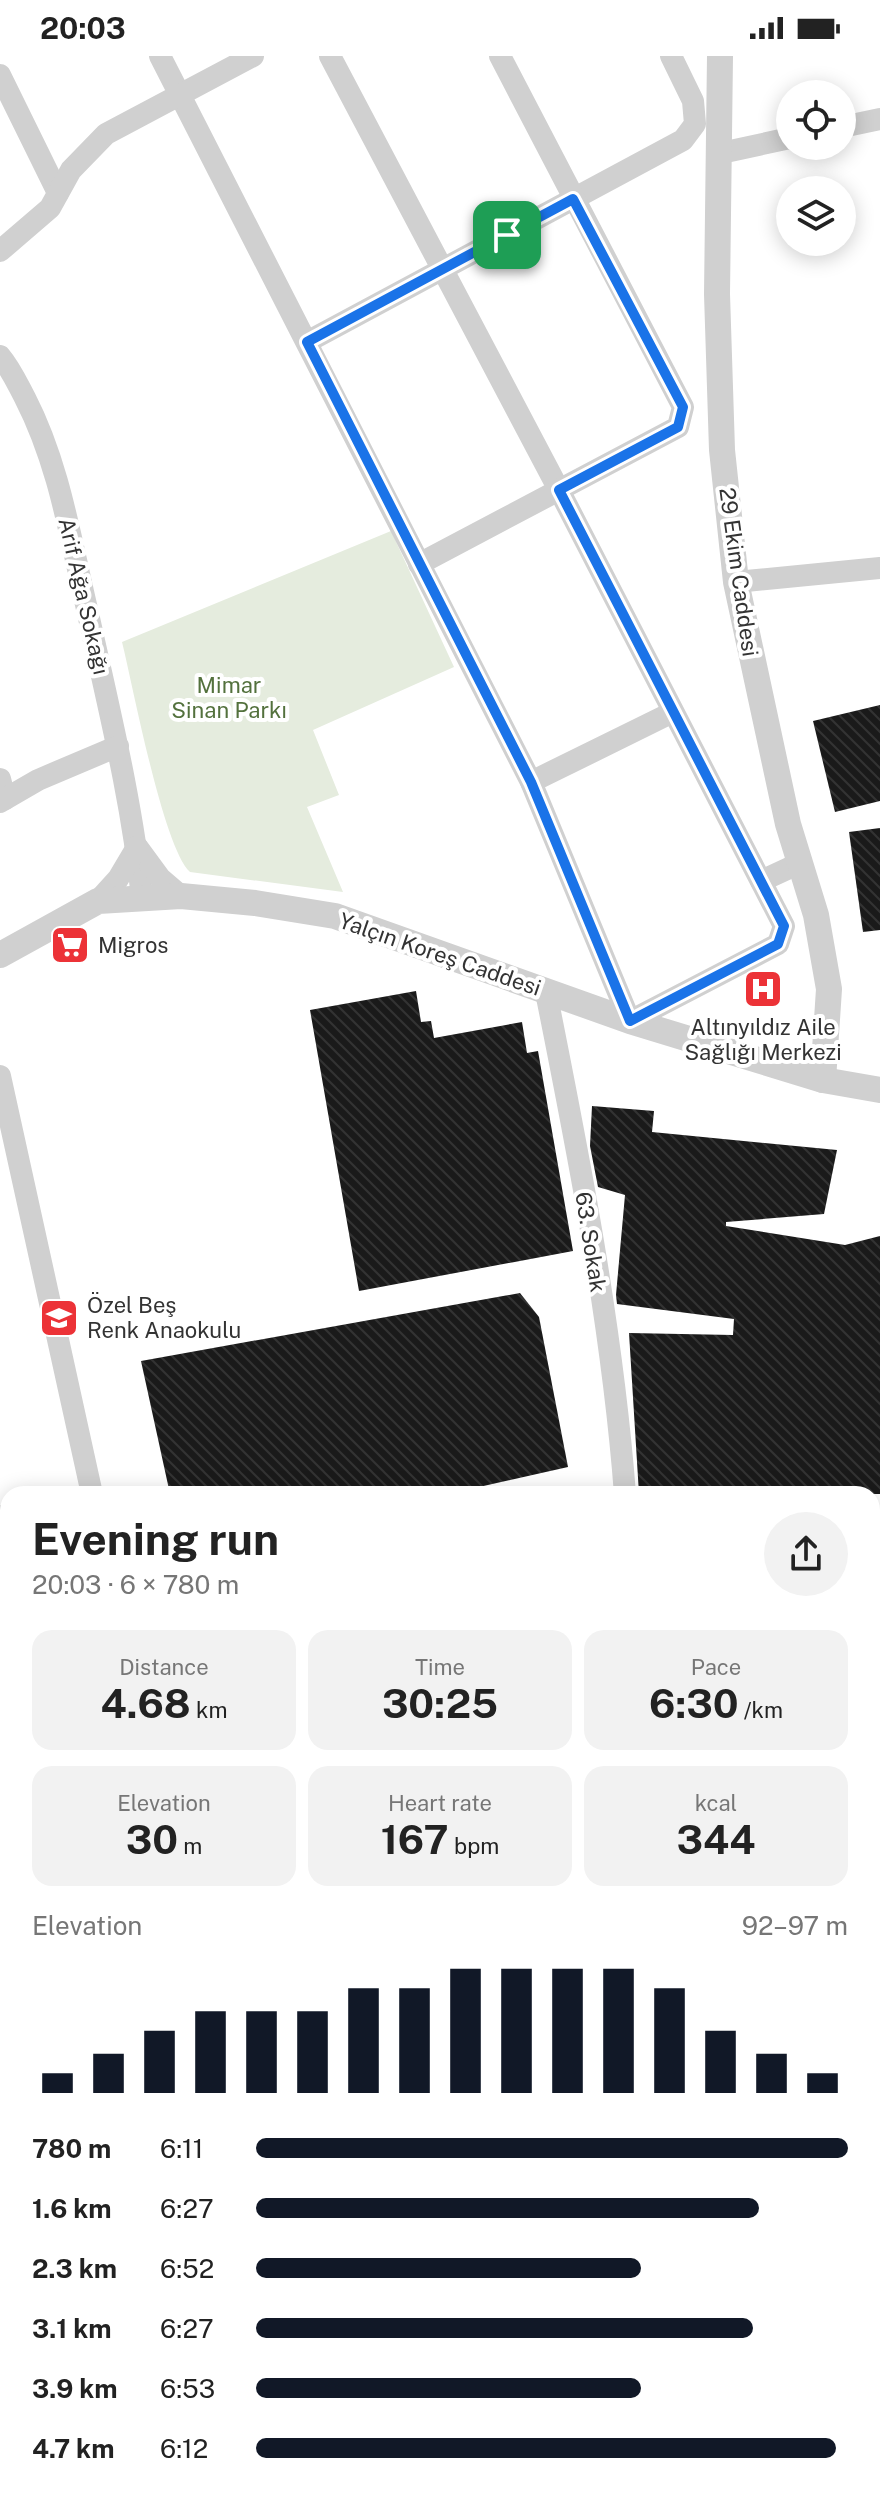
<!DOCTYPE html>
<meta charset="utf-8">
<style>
body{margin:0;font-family:"Public Sans",sans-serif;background:#f2f2f2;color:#222;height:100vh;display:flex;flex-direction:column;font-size:30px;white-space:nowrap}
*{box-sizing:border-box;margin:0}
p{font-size:26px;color:#767676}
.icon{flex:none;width:44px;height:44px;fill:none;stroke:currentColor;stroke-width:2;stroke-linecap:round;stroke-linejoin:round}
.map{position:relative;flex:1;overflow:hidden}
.sheet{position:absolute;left:0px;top:1430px;width:880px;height:1008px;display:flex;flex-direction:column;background:#fff;border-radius:24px 24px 0 0;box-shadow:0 4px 20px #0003}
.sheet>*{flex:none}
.buttons{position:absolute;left:776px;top:24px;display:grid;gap:16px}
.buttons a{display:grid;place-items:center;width:80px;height:80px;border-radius:50%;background:#fff;box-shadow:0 4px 20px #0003;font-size:40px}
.pin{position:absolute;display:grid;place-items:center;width:68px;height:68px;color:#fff;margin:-34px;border-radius:16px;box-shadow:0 4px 12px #0006}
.round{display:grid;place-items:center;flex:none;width:84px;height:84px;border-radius:42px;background:#f2f2f2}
.summary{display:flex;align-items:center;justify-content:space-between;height:136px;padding:0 32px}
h1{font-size:44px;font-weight:700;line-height:60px}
.stats{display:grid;grid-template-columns:repeat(3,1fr);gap:12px;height:136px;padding:8px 32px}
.stats div{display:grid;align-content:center;border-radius:20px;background:#f2f2f2;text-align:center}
.stats b{font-size:40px;font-weight:700}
.stats small{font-size:22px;font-weight:400}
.stats p{font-size:22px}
.chart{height:224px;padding:16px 32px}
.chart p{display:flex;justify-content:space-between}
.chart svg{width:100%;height:144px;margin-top:8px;stroke:#111827;stroke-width:6}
ul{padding:0 32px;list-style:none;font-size:26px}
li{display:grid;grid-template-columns:128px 96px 1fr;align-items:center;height:60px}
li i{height:20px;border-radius:10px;background:#111827}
.status{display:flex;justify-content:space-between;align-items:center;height:56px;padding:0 40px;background:#fff;direction:ltr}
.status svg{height:22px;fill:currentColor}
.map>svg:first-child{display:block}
.green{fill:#e5ecde}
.building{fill:url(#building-back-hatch)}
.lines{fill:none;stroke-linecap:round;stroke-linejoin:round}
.pedestrian{stroke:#d0d0d0;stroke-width:16}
.minor{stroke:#d0d0d0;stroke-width:22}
.tertiary{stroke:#d0d0d0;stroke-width:26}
.secondary{stroke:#bdbdbd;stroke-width:30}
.route-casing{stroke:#fff;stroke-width:16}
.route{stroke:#1a73e8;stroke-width:10}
.labels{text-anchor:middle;stroke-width:8;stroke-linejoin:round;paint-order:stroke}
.street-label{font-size:22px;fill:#333;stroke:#fff}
.park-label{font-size:22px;fill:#53713d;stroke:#fff}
.poi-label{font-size:22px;fill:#333;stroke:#fff;text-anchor:start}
</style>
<div class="status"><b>20:03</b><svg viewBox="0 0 49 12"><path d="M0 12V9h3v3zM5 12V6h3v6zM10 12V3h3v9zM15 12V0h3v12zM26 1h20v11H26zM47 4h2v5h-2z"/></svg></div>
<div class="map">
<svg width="880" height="2438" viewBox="0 0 880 2438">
<defs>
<pattern id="building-back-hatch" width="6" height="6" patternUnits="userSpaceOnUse" patternTransform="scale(2)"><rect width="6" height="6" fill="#1a1a1a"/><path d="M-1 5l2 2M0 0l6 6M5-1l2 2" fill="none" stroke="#333"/></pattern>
</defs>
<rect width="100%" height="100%" fill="#fff"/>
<g class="green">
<path d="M391,475L454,611L313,674L339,739L307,751L343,836L190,816C163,791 133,630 122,586Z"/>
<path d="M582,2430H782L767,2438H576L574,2434Z"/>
</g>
<g class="building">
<path d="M880,649V745L835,756L813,665Z"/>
<path d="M880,772V874L863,876L849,776Z"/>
<path d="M416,935L421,966L431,965L434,982L522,966L527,997L538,995L573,1195L359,1235L310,954Z"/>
<path d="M592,1050L654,1055L652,1076L837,1094L824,1158L726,1166V1170L845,1189L880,1180V1438H639L629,1277L733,1279L734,1263L617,1248L616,1239L625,1139L598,1131L590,1090Z"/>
<path d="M520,1237L539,1261L568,1411L448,1438H170L141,1305Z"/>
</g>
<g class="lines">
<path class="pedestrian" d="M0,2330L1,2331"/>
<g class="minor">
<path d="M160,0L531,726L630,965L778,888L784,870L559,434L330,0"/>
<path d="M0,19L58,137"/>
<path d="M842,71L880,63"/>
<path d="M721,97L790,82"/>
<path d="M0,195L50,152L71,114L106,78L253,0"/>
<path d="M307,286L683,84L695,68L693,45L671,0"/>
<path d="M0,300C11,313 17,327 25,342C59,408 70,481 87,553C108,649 132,744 142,842"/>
<path d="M419,508L678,371L683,351L500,0"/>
<path d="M736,526L880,512"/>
<path d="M0,723L5,743"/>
<path d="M531,726L673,656"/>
<path d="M0,746L38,724L118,690"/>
<path d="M138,792L160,822L181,840"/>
<path d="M761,825L800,807"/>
<path d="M98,845L118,823L137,791"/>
<path d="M546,936C579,1101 612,1269 625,1438"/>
<path d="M0,1020L92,1438"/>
<path d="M0,1760L8,1757"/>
<path d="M0,1831L8,1828"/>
<path d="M0,1929L8,1926"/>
<path d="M872,2344H880"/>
<path d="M135,2430L137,2438"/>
<path d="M842,2436H880"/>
</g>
<g class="tertiary">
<path d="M720,0L717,238L722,394L736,526L788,768L816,859L829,933L823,1024"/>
<path d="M0,899L98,845L181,840L255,847L335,860L630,965L823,1024L880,1034"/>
<path d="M0,1462L8,1500"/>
</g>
<g class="secondary">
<path d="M872,1534L880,1535"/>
<path d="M872,1557H880"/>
<path d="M0,1631L8,1627"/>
<path d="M0,1661L8,1658"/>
</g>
</g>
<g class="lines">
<g class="route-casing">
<path id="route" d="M573,143L683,351L678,371L559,434L784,870L778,888L630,965L531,726L307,286Z"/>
</g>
<use href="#route" class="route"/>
</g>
<defs>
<g id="supermarket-square" transform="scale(2)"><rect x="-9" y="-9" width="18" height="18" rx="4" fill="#ec3237" stroke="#fff"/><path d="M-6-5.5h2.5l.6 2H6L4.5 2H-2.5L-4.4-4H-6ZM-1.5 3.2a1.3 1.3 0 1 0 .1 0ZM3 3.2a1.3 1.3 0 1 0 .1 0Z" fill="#fff"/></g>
<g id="hospital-square" transform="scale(2)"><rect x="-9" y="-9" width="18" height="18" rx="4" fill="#ec3237" stroke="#fff"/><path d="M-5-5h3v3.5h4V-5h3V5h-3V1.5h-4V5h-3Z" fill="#fff"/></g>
<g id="school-square" transform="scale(2)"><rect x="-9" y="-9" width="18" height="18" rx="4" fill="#ec3237" stroke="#fff"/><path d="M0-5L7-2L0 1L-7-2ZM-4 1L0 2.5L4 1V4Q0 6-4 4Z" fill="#fff"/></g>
</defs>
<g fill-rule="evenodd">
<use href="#supermarket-square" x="70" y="889"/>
<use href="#hospital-square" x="763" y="933"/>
<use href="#school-square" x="59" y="1262"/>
</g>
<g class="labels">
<g class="street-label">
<text transform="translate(739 516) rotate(82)" y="8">29 Ekim Caddesi</text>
<text transform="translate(84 540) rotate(77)" y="8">Arif Ağa Sokağı</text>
<text transform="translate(440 898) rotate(19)" y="8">Yalçın Koreş Caddesi</text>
<text transform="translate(591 1186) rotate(81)" y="8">63. Sokak</text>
</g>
<g class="park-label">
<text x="229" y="637">Mimar<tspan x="229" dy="25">Sinan Parkı</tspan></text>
</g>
<g class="poi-label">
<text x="98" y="897">Migros</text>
<text x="763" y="979" text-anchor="middle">Altınyıldız Aile<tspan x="763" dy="25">Sağlığı Merkezi</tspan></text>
<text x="87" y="1257">Özel Beş<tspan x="87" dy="25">Renk Anaokulu</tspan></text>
</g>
</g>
</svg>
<div class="buttons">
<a><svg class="icon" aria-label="locate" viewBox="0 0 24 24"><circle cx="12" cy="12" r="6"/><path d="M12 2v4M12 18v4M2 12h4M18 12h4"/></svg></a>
<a><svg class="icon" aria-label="layers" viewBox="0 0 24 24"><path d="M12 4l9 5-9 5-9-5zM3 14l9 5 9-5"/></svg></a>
</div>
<div class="pin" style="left:507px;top:179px;background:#1e9e55"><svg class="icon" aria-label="arrive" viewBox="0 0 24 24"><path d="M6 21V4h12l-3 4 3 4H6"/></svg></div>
<section class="sheet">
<div class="summary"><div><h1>Evening run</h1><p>20:03 · 6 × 780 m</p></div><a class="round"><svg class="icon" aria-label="share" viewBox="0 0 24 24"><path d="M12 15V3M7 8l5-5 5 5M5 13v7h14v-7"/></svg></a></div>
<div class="stats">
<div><p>Distance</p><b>4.68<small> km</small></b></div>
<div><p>Time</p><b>30:25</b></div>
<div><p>Pace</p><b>6:30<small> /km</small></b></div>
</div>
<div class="stats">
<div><p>Elevation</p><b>30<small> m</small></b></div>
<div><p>Heart rate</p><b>167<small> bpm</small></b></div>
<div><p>kcal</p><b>344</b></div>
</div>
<div class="chart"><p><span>Elevation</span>92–97 m</p>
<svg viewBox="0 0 160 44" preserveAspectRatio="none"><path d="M5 44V38M15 44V32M25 44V25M35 44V19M45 44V19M55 44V19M65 44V12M75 44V12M85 44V6M95 44V6M105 44V6M115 44V6M125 44V12M135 44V25M145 44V32M155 44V38"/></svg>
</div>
<ul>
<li><b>780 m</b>6:11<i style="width:100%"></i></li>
<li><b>1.6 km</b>6:27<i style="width:85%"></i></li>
<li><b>2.3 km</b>6:52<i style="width:65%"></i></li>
<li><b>3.1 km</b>6:27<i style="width:84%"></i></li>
<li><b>3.9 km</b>6:53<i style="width:65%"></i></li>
<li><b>4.7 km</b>6:12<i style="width:98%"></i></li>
</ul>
</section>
</div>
